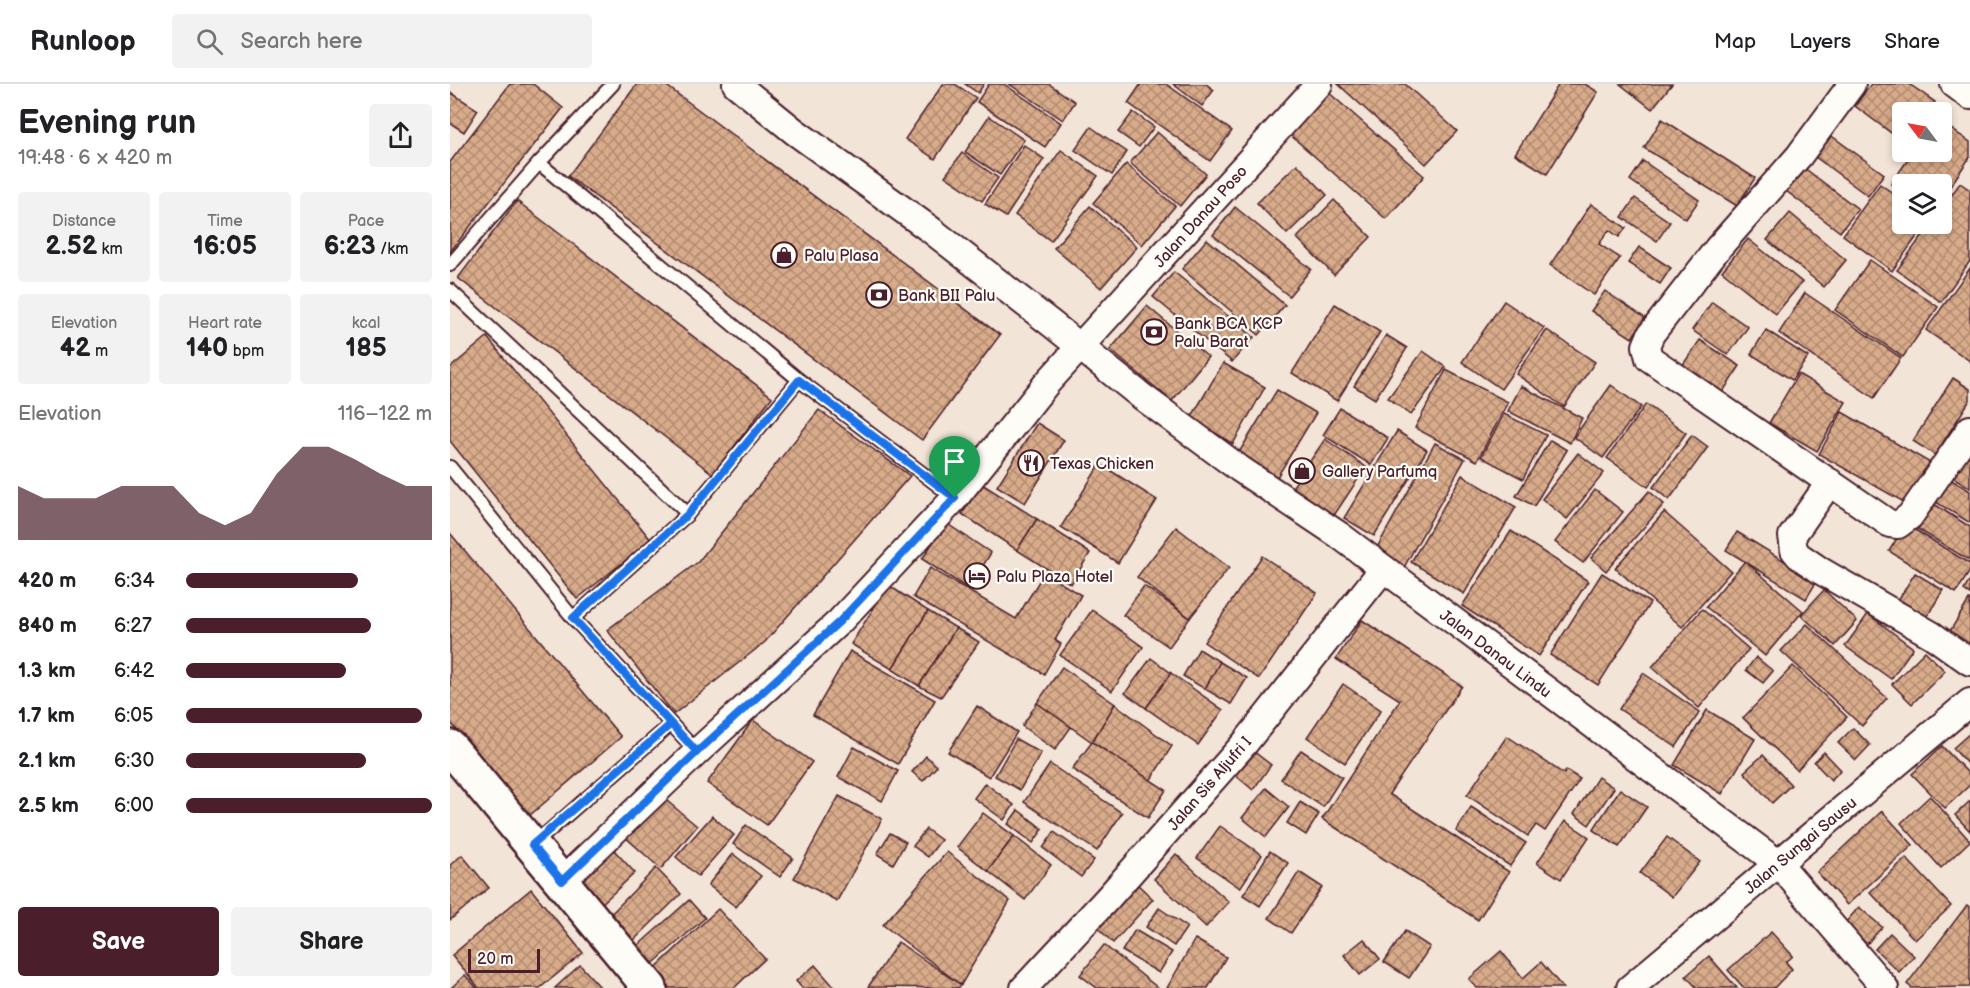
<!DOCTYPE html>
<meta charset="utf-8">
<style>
body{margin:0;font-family:"Balsamiq Sans",sans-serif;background:#f2f2f2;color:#202124;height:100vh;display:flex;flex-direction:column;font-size:22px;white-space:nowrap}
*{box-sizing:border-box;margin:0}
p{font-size:20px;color:#757577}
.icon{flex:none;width:33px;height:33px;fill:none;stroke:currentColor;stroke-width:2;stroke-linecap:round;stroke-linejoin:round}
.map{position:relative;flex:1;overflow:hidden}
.side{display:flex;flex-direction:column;background:#fff;width:450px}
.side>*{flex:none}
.needle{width:39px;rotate:302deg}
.buttons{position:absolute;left:1442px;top:18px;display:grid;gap:12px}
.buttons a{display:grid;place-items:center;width:60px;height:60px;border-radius:6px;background:#fff;box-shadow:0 3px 9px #0003;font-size:30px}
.scale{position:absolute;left:18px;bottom:15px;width:72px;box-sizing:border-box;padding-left:6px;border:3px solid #4a1f2b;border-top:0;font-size:16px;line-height:21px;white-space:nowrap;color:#4a1f2b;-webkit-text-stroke:4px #fdfcf7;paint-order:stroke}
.pin{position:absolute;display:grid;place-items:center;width:51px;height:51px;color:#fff;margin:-62px -26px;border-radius:50% 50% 50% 0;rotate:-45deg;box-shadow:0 0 6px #0007}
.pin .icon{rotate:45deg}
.round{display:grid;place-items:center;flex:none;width:63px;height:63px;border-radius:6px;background:#f2f2f2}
.summary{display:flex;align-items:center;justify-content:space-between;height:102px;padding:0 18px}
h1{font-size:33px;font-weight:700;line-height:45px}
.metrics{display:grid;grid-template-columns:repeat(3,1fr);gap:9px;height:102px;padding:6px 18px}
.metrics div{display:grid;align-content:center;border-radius:6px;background:#f2f2f2;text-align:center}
.metrics b{font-size:26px;font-weight:700}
.metrics small{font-size:16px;font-weight:400}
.metrics p{font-size:16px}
.chart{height:168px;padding:12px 18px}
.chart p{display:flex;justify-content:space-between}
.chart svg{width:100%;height:108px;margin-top:6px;fill:#4a1f2b;opacity:.7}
.cta{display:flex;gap:12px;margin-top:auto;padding:12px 18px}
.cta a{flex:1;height:69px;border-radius:6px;background:#4a1f2b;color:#fff;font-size:24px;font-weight:700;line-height:69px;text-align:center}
.cta a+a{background:#f2f2f2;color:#202124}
ul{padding:0 18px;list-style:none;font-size:20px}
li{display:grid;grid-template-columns:96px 72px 1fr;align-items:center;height:45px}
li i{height:15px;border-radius:8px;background:#4a1f2b}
header{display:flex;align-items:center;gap:36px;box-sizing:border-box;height:84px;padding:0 30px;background:#fff;border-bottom:2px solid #e0e0e0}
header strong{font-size:28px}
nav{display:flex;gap:33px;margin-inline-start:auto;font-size:21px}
.search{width:420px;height:54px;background:#f2f2f2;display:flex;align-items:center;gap:15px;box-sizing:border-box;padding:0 21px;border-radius:6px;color:#757577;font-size:22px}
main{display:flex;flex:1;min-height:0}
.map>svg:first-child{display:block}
.building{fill:url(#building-cross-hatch);stroke:#4a1f2b;stroke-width:1.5}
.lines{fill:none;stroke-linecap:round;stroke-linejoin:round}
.lane-casing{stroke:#4a1f2b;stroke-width:16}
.street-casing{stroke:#4a1f2b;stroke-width:30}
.secondary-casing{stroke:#4a1f2b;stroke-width:38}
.lane{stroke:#fdfcf7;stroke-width:12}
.street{stroke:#fdfcf7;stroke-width:26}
.secondary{stroke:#fdfcf7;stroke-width:33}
.route-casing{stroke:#fff;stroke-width:12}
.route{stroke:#1a73e8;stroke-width:8}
.labels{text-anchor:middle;stroke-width:4.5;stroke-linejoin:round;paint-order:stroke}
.street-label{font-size:16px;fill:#4a1f2b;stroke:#fdfcf7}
.poi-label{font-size:16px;fill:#4a1f2b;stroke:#fdfcf7;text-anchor:start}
</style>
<header>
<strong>Runloop</strong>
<div class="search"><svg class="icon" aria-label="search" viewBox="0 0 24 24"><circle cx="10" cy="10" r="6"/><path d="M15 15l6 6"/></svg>Search here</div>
<nav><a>Map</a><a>Layers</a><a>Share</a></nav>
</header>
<main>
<section class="side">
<div class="summary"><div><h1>Evening run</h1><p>19:48 · 6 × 420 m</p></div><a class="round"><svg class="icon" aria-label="share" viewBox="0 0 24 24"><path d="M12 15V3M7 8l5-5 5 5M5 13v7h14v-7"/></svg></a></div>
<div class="metrics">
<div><p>Distance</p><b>2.52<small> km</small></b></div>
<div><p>Time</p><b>16:05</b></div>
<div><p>Pace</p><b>6:23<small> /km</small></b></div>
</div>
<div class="metrics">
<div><p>Elevation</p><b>42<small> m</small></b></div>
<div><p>Heart rate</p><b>140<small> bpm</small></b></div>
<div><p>kcal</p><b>185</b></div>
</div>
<div class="chart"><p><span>Elevation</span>116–122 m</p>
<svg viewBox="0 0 160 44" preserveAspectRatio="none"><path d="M0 44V22L10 27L20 27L30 27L40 22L50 22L60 22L70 33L80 38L90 33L100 17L110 6L120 6L130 11L140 17L150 22L160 22V44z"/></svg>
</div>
<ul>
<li><b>420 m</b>6:34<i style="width:70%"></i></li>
<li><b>840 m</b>6:27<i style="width:75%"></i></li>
<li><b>1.3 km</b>6:42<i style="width:65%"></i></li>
<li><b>1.7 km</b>6:05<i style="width:96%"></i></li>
<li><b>2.1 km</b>6:30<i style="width:73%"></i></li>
<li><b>2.5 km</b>6:00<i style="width:100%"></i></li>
</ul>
<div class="cta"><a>Save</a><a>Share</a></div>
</section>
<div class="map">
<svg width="1520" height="904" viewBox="0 0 1520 904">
<defs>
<pattern id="building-cross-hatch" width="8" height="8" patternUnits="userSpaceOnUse" patternTransform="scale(1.5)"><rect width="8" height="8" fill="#d8ab8a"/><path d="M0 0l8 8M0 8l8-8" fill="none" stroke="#b18b71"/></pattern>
</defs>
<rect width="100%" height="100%" fill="#f2e4d6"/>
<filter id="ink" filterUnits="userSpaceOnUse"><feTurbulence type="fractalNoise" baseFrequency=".0167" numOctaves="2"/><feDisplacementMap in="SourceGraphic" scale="12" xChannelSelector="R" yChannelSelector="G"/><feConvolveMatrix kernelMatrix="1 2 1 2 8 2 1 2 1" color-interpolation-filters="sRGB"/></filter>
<g filter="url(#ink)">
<g class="building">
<path d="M60,0H83L113,24L0,168V78Z"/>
<path d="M187,0H214L550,251L472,356L118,92Z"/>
<path d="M493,0H505L526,14L485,75L455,55Z"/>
<path d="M515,0H534L528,9Z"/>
<path d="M539,0H554L611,39L595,63L527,18Z"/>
<path d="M559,0H599L625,18L613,36Z"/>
<path d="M691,0H716L782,47L760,77L678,19Z"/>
<path d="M723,0H756L764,6L752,22Z"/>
<path d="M888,0H955L1007,47L976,80Z"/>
<path d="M1109,0H1135L1148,8L1097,90L1065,70Z"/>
<path d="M1170,0H1222L1202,25Z"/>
<path d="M1421,0H1459L1485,18L1477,28H1452V57L1405,22Z"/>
<path d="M877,7L974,92L936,135L839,50Z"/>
<path d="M0,8L28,26L14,48L0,39Z"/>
<path d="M683,28L704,43L689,63L668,48Z"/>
<path d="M539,32L574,56L550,91L515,68Z"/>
<path d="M1212,35L1305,94L1287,122L1194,64Z"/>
<path d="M1491,38L1520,58V73L1491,116V100H1452V108L1441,100L1463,68H1491Z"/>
<path d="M641,43L677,68L662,91L625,66Z"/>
<path d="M707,48L756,90L730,122L680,79Z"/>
<path d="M1379,50L1434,90L1418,112L1364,72Z"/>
<path d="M574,61L594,75L556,133L535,120Z"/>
<path d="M611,66L648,92L601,157L565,131Z"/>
<path d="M512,69L548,94L532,117L495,92Z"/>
<path d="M1193,77L1249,116L1236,135L1180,96Z"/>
<path d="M676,80L725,122L692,161L643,119Z"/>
<path d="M847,80L877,111L837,150L807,119Z"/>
<path d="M1353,83L1408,125L1390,148L1335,106Z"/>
<path d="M1510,99L1520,106V177L1491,218L1447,186L1481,140H1491V126Z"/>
<path d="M1430,100L1452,116V140H1476L1442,187L1393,151Z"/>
<path d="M1185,114L1220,138L1207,157L1172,133Z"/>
<path d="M884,116L921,153L884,191L847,154Z"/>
<path d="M67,117L322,313L263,390L8,194Z"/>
<path d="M1141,120L1176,144L1169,153L1159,146L1149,160L1170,174L1144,211L1100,181Z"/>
<path d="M640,122L687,163L651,204L604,164Z"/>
<path d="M785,123L861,185L839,212L763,151Z"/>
<path d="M1340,129L1396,176L1374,203L1317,156Z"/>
<path d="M757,155L835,221L809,251L732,185Z"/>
<path d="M1298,155L1352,198L1326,230L1272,187Z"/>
<path d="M1189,163L1221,184L1210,200L1178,179Z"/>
<path d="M1420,176L1488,223L1453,273L1385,226Z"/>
<path d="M1520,184V277L1476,246Z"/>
<path d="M724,188L804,253L782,278L703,213Z"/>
<path d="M1155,207L1195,234L1182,254L1141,227Z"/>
<path d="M1355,209L1451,274L1424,314L1329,249Z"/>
<path d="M1054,217L1094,244L1051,305L1012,278Z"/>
<path d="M1262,218L1298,243L1278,271L1242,246Z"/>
<path d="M885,220L930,248L887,317L842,289Z"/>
<path d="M697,222L758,273L722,317L660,266Z"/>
<path d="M1097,246L1145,278L1114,323L1066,290Z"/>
<path d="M1316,246L1358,273L1342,296L1301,270Z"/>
<path d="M936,251L957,264L925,315L904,302Z"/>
<path d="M37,253L201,456L127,515L0,357V284Z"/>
<path d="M1250,256L1290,282L1272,309L1232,282Z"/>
<path d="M973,267L996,283L961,331L938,314Z"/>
<path d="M773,279L815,303L783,360L741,334Z"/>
<path d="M996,286L1058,318L1027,377L965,344Z"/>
<path d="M1348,290L1396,318L1367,367L1319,339Z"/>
<path d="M1503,294L1520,305V316L1485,371L1463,357Z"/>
<path d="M1161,301L1191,323L1153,374L1124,353Z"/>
<path d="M1071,302L1132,334L1120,359L1058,327Z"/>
<path d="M827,306L866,329L824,398L785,375Z"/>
<path d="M1196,320L1236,349L1198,403L1157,374Z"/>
<path d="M890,324L938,354L921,381L873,351Z"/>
<path d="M369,326L460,392L315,558L224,630L157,546L248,478Z"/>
<path d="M1392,328L1482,380L1459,421L1369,370Z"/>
<path d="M1054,330L1096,351L1073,395L1031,373Z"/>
<path d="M587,339L614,356L575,419L547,402Z"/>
<path d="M947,347L977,366L924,452L894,434Z"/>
<path d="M1242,351L1258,363L1219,416L1203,403Z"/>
<path d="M875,355L916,383L881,436L839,408Z"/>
<path d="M1100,356L1117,366L1084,422L1066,412Z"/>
<path d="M985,359L1015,375L953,485L924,469Z"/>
<path d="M1520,362V404L1497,389Z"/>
<path d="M1128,369L1154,389L1117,435L1092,415Z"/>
<path d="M650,380L707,416L668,479L611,443Z"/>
<path d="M1012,391L1066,423L1014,510L961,478Z"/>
<path d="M1495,392L1520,407V439L1481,415Z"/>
<path d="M532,400L587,435L567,466L512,430Z"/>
<path d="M1145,406L1173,428L1133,479L1105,458Z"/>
<path d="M1199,407L1214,420L1156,487L1141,474Z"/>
<path d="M1484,420L1520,443V477L1468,445Z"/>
<path d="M1214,428L1281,487L1232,543L1165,484Z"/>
<path d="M587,435L640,469L621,500L567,466Z"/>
<path d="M496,439L541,469L518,505L472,475Z"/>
<path d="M1456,440L1520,480V487L1506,509L1439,467Z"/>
<path d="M726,443L779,484L740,534L687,493Z"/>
<path d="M1061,447L1138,497L1089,572L1012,522Z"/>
<path d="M1287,448L1367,497L1356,515L1276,466Z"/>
<path d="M0,449L171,653L79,732L0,638Z"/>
<path d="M812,472L867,509L809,595L754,558Z"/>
<path d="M1295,477L1353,527L1315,572L1256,523Z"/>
<path d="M480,484L566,535L594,489L631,511L605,556L611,560L594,590L463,513Z"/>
<path d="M1152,489L1200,519L1148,601L1100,571Z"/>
<path d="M1465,489L1493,506L1474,538L1445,521Z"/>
<path d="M1520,496V510L1514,506Z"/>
<path d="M438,501L478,527L442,585L401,560Z"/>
<path d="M694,502L740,534L719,563L673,531Z"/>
<path d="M1374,506L1407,537L1385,562L1351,531Z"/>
<path d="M1519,516H1520V565L1497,552Z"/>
<path d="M1252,525L1299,565L1249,624L1202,583Z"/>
<path d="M642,526L693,563L662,607L610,571Z"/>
<path d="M478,527L506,544L469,602L442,585Z"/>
<path d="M1418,530L1463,564L1441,595L1395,562Z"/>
<path d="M912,536L1012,602L939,710L1059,788L1028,836L872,735L950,616L886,575Z"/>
<path d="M1357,540L1437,614L1412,642L1331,567Z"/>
<path d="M506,544L529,558L491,613L469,602Z"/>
<path d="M749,565L770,578L755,605L733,592Z"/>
<path d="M400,567L485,616L448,680L363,631Z"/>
<path d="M1475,567L1495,587L1462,620L1442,600Z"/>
<path d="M1306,573L1323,587L1313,599L1296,586Z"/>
<path d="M701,574L721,589L696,624L675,609Z"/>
<path d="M770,578L797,594L781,620L755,605Z"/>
<path d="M1343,582L1397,633L1347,686L1293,634Z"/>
<path d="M612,583L665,620L642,658L587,619Z"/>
<path d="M721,589L773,626L748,661L696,624Z"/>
<path d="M1193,589L1250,628L1226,663L1169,625Z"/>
<path d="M893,600L931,626L895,679L857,653Z"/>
<path d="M587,619L621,643L605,666L572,642Z"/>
<path d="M665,620L722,662L700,697L642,658Z"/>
<path d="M527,622L567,648L539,693L498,668Z"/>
<path d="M1257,626L1305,655L1272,710L1224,681Z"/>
<path d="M303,636L362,678L317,741L257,699Z"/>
<path d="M1403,644L1420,661L1406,676L1388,659Z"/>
<path d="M1520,649V683L1503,664Z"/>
<path d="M1057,652L1114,690L1116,686L1130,695L1095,747L1086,741L1078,752L1017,711Z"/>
<path d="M566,655L591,669L570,706L545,692Z"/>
<path d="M642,658L716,706L698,734L622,685Z"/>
<path d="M1492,662L1520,691V701L1495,724L1462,690Z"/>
<path d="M404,663L448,687L432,717L388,693Z"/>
<path d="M851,666L892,693L873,723L831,695Z"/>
<path d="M803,667L821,681L803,706L785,691Z"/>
<path d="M1374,668L1391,686L1381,696L1364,678Z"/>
<path d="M1313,671L1341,701L1322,719L1294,688Z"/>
<path d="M476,672L487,682L473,697L462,688Z"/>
<path d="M600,680L672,729L647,767L574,718Z"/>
<path d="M1148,693L1164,704L1139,741L1124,730Z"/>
<path d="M535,699L564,721L554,736L524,714Z"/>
<path d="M816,704L839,723L816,753L792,734Z"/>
<path d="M1170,705L1197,723L1169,763L1143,746Z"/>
<path d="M211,712L247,742L211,785L175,753Z"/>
<path d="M389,712L432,735L387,817L344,794Z"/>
<path d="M1480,712L1520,757L1491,784L1451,739Z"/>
<path d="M1520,717V747L1505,731Z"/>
<path d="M850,718L869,730L856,751L837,739Z"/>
<path d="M1021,723L1076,759L1060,782L1006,747Z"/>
<path d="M568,726L593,745L583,759L558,740Z"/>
<path d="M1432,727L1463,761L1397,821L1367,788Z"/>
<path d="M533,729L564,752L538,787L507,763Z"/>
<path d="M262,732L284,751L248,792L226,773Z"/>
<path d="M1115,737L1139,753L1111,795L1087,779Z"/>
<path d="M296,741L343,774L330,793L283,760Z"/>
<path d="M770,742L812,771L790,804L747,774Z"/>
<path d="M476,745L491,756L478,773L463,762Z"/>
<path d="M604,748L644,776L631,793L593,764Z"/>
<path d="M440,749L456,758L443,780L427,770Z"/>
<path d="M564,752L601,781L575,816L538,787Z"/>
<path d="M1217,753L1250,778L1222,813L1190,789Z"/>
<path d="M163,765L185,789L147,824L125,799Z"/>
<path d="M820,767L838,779L810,822L793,811Z"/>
<path d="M497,768L560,817L511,901L433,841Z"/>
<path d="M283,770L311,792L286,823L258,801Z"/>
<path d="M726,770L779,818L756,843L704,795Z"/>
<path d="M12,771L39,804L0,836V781Z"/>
<path d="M1456,774L1501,822L1465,856L1420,808Z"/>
<path d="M206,784L231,810L182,858L158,833Z"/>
<path d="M849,788L872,803L841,849L819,834Z"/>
<path d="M686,799L703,815L663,859L646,842Z"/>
<path d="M81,805L133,869L90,904H29L2,871Z"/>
<path d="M239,816L255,834L198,884L183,866Z"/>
<path d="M1517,821L1520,823V903L1462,904L1457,900Z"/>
<path d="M1409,823L1432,843L1417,860L1395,839Z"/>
<path d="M709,824L737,843L724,862L696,843Z"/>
<path d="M268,825L315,875L284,904H218L202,887Z"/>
<path d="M685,846L722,868L709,889L672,867Z"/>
<path d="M955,847L980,863L959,894L934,878Z"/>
<path d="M1321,848L1343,872L1336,878L1342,885L1324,904H1294L1278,886Z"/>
<path d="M1440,849L1464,872L1449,888L1425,865Z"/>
<path d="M745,855L776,873L758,904H717Z"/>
<path d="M914,855L930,875L910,891L894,871Z"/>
<path d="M448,858L511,901L508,904L418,903Z"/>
<path d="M654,861L708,904H647L630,891Z"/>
<path d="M1051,867L1073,894L1091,878L1113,904H1027L1019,895Z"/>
<path d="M1259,872L1287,904H1247L1236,892Z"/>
<path d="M130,881L151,904H105Z"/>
<path d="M365,881L385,904H352L346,897Z"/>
<path d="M15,891L27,904H1Z"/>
</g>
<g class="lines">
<g class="lane-casing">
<g id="lane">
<path d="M89,79L349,296L238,430L123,534"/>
<path d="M0,181L89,79L163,0"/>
<path d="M0,206L238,430"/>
<path d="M349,296L505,414"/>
<path d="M0,383L123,534L247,668"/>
<path d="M83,761L221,640"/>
</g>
</g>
<g class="street-casing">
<g id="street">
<path d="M286,0L344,47L481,146L603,241L690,311L790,385L889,451L1329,780L1435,904"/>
<path d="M1402,0L1349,72L1268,164L1201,250L1196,262L1199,274L1440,440L1448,441L1460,432L1520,345"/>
<path d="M1504,0L1520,12"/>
<path d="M1380,398L1342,452L1344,466L1349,472L1371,487L1482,551L1520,578"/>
<path d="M112,797L247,668L390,537L505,414L597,299L869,0"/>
<path d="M574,904L657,815L795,659L933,485"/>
<path d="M1180,904L1520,618"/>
</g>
</g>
<g class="secondary-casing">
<path id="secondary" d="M0,663L200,904"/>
</g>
<use href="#lane" class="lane"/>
<use href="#street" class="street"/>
<use href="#secondary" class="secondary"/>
</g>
</g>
<g class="lines" filter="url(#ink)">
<g class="route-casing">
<path id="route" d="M505,414L349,296L238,430L123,534L247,668L112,797L82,761L221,640L247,668L390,537L505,414"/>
</g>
<use href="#route" class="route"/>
</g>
<defs>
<g id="shop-ring" transform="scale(1.35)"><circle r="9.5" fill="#fdfcf7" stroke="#4a1f2b" stroke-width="1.5"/><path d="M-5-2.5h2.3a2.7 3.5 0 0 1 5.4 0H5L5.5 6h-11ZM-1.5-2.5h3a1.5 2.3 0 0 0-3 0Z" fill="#4a1f2b"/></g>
<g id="bank-ring" transform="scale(1.35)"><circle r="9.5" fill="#fdfcf7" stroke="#4a1f2b" stroke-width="1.5"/><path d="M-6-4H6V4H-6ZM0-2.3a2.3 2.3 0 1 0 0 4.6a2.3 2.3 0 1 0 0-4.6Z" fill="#4a1f2b"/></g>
<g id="restaurant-ring" transform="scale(1.35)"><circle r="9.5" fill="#fdfcf7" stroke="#4a1f2b" stroke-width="1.5"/><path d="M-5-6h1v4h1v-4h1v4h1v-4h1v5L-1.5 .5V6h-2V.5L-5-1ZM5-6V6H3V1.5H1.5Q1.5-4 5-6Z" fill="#4a1f2b"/></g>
<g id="hotel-ring" transform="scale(1.35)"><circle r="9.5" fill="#fdfcf7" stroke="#4a1f2b" stroke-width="1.5"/><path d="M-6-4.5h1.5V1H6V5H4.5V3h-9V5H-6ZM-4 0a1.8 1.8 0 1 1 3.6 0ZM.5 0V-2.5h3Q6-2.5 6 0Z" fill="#4a1f2b"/></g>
</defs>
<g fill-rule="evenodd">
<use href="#shop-ring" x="334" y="171"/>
<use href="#bank-ring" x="429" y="211"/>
<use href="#bank-ring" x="704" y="248"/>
<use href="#restaurant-ring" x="581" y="379"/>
<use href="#shop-ring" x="852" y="387"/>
<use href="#hotel-ring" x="527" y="492"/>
</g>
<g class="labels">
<g class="street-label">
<text transform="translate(750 132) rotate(-48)" y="6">Jalan Danau Poso</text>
<text transform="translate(1046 569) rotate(37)" y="6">Jalan Danau Lindu</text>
<text transform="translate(759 699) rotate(-49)" y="6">Jalan Sis Aljufri I</text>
<text transform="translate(1350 761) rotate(-40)" y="6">Jalan Sungai Sausu</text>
</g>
<g class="poi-label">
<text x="354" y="177">Palu Plasa</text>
<text x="448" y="217">Bank BII Palu</text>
<text x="724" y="245">Bank BCA KCP<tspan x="724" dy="18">Palu Barat</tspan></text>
<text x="600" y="385">Texas Chicken</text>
<text x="872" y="393">Gallery Parfumq</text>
<text x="546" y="498">Palu Plaza Hotel</text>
</g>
</g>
</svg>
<div class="buttons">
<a><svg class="needle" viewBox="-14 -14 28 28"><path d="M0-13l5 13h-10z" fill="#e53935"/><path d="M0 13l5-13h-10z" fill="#757577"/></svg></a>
<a><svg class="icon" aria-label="layers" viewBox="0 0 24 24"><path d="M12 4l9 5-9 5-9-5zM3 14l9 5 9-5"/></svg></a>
</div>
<div class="scale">20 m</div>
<div class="pin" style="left:505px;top:414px;background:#1e9e55"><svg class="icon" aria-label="arrive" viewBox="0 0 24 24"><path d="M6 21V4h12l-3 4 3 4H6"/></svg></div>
</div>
</main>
